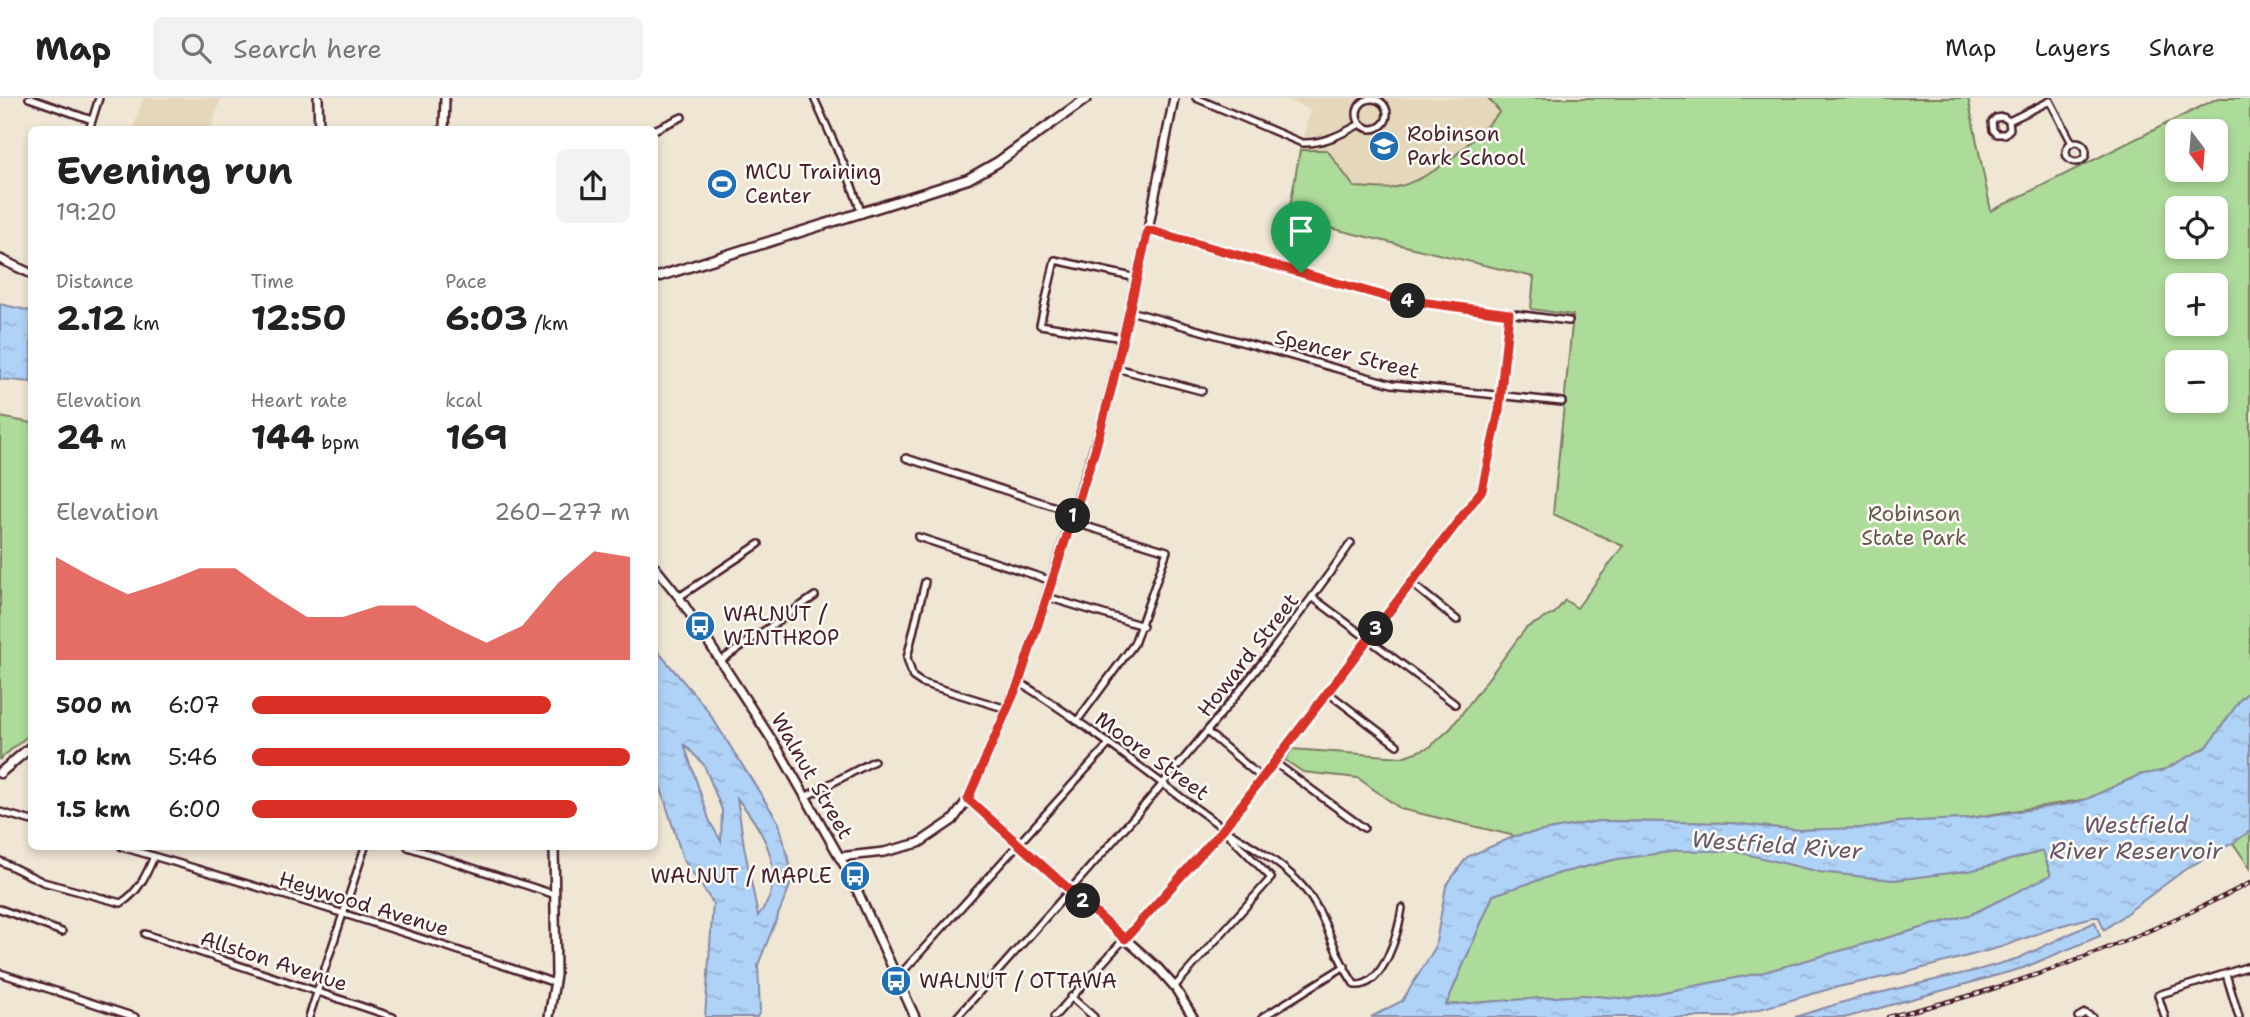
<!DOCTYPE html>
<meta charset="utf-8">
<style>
body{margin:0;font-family:"Shantell Sans",sans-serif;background:#f2f2f2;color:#222;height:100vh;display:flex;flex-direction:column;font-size:26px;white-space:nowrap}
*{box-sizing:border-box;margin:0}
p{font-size:23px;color:#767676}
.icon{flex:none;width:38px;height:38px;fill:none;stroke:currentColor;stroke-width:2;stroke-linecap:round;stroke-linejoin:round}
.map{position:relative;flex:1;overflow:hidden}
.side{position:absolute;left:28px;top:28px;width:630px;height:724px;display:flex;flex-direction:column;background:#fff;border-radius:10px;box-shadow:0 4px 10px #0003}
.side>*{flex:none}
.needle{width:46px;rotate:164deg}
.fabs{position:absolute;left:2165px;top:21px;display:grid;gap:14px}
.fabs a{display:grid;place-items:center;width:63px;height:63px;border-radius:10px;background:#fff;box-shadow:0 4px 10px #0003;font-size:35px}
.pin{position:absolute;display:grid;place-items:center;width:60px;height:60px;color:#fff;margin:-72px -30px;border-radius:50% 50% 50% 0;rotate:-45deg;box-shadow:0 0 7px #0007}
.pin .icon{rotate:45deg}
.km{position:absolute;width:35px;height:35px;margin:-18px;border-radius:50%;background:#222;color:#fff;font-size:19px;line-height:35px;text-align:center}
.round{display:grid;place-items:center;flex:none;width:74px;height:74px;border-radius:10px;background:#f2f2f2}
.headline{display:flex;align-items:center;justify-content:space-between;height:119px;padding:0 28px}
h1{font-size:38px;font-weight:700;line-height:52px}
.stats{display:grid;grid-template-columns:repeat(3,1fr);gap:10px;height:119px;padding:7px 28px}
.stats div{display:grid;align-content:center}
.stats b{font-size:35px;font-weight:700}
.stats small{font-size:19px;font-weight:400}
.stats p{font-size:19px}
.chart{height:196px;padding:14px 28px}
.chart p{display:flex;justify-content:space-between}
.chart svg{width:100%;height:126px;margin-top:7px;fill:#d93025;opacity:.7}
ul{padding:0 28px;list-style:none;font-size:23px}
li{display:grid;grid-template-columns:112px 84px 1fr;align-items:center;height:52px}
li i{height:18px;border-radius:9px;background:#d93025}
header{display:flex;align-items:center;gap:42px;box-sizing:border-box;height:98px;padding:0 35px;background:#fff;border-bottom:2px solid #e0e0e0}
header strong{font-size:33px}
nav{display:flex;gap:38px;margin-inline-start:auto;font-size:24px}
.search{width:490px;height:63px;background:#f2f2f2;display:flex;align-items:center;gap:18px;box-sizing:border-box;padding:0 24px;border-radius:10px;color:#767676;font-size:26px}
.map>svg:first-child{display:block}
.built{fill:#e5d7bc}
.green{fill:#addb9a;stroke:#7c7d62;stroke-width:2;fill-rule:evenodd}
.water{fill:url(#water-ripples);stroke:#878aa5;stroke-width:2;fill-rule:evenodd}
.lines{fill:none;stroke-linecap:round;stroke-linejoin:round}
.street-casing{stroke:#4a1f2b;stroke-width:10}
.secondary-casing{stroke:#4a1f2b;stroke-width:12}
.primary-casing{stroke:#4a1f2b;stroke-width:13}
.street{stroke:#fdfcf7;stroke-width:5}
.secondary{stroke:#fdfcf7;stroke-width:7}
.primary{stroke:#fdfcf7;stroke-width:8}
.rail-casing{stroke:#4a1f2b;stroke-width:4.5}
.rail{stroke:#fdfcf7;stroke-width:2;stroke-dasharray:5;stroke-linecap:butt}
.route-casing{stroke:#fff;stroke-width:14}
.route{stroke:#d93025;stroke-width:9}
.labels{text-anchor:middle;stroke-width:5;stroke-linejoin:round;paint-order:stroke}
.poi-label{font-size:21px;fill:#4a1f2b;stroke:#fdfcf7;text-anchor:start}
.street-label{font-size:21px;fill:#4a1f2b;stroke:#fdfcf7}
.park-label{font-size:21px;fill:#68574c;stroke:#fdfcf7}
.water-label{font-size:23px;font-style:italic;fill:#685568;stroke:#fdfcf7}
</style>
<header>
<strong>Map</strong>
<div class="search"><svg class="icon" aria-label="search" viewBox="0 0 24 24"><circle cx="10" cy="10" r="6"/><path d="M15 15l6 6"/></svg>Search here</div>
<nav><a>Map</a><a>Layers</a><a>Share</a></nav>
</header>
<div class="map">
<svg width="2250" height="919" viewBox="0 0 2250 919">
<defs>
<pattern id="water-ripples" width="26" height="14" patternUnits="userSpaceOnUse" patternTransform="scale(1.75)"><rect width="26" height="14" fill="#afd2f7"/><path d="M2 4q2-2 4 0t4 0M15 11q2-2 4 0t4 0" fill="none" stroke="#98b4d4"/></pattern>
</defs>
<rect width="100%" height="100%" fill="#efe6d4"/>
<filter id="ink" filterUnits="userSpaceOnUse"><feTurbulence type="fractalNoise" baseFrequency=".0143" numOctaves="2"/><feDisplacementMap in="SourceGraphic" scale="14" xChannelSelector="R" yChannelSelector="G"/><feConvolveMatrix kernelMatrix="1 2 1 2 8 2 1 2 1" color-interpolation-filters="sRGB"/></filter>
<g filter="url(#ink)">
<g class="built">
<path d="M143,0H221L211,31H133Z"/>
<path d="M1285,0H1488L1500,13L1471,44L1431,77L1391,90L1354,89L1327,52H1300L1310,12Z"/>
</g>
<g class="green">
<path d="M1488,0H1968L1991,113L2218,0H2250V593L2241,601L2207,649L2162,673L2139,677L2087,701L1964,721L1900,724L1868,730L1799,732L1729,725L1599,723L1515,738L1401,711L1358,680L1303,674L1285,662L1292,651L1402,659L1430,649L1451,630L1526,530L1555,515L1565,502L1577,510L1623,448L1553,416L1573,217L1531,211L1534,179L1288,120L1300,52H1327L1354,89C1366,89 1381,92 1393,90C1438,80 1469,46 1500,14ZM2177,33H2216V72H2177ZM2177,110H2216V149H2177ZM2177,187H2216V226H2177ZM2177,264H2216V303H2177Z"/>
<path d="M0,319L32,325L31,635L0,661Z"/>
<path d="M2250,733V770L2233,745Z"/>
<path d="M1677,753H1734L1820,774L1894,782L1973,772L2043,753L2051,778L1972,816L1761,875L1629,901L1583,897L1446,907L1493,797L1560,775L1617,761Z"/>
</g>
<g class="water">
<path d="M0,206L31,213V284L0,281Z"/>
<path d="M654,549L706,610L779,725L793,780L758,867L760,913L757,919H705L713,805L683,761L655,671ZM684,646L704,667L722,712L721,743L710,724ZM737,700C758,726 780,759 771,794C770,802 763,811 758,818L744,748Z"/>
<path d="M2250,593V733L2233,745L2187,770L2104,832L2099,819H2093L2059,828L2001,849L1908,874L1833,890L1732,919H1371L1402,903L1435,850L1446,788L1467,759L1515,738L1599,723L1729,725L1799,732L1868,730L1900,724L1965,721L2069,706L2087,701L2139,677L2162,673L2207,649L2241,601ZM1677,753H1734L1820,774L1894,782L1973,772L2043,753L2051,777L1972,816L1761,875L1629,901L1583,897L1446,907L1493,797L1560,775L1617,761Z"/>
<path d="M2095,824L2100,838L2023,870L1848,919H1795L1857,900L1978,872L2019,860Z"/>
</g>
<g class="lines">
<g class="street-casing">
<g id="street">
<path d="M29,0L92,22"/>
<path d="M814,0L845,69L862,116"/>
<path d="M1196,0L1302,45C1323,46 1342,36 1360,26"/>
<circle cx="1372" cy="16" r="15"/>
<path d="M2050,3L2072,45"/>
<path d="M2009,23L2003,19L1996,20L1992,24L1993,32L1997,36H2005L2010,31L2009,23L2050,3"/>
<path d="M89,32L99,0"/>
<path d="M654,32L682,19"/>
<circle cx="2076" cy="54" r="10"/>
<path d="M1148,132L1391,200L1569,223"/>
<path d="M1130,213L1392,286L1562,304"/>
<path d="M1123,240L1040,227L1055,162L1137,180"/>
<path d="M1116,270L1202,293"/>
<path d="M906,360L1074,415"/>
<path d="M1072,424L1167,453L1134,546L1077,623"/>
<path d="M918,439L1052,483"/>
<path d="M925,484L907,560L913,579L922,585L1007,611"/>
<path d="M1411,485L1457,522"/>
<path d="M679,499L759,446"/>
<path d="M1047,499L1143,528"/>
<path d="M1312,499L1455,606"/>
<path d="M720,563L815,498"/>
<path d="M1019,584C1090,628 1154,681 1222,729C1250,748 1281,763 1303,789C1327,817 1333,857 1355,887C1384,890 1399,832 1402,810"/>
<path d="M1327,594L1397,647"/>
<path d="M1207,634L1262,680"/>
<path d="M1274,664L1364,730"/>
<path d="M805,699L874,663"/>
<path d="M0,714L32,723"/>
<path d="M122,749C268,791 412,836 555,885"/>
<path d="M408,749L553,796"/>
<path d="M0,763L43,784L121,805C138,795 147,776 154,758"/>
<path d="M0,811L62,834"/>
<path d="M145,836L393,919"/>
<path d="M0,875L135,919"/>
<path d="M2226,876L2239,919"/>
<path d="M897,880L1109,646"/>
<path d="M1175,888L1271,780L1225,733"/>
<path d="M1071,899L1094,919"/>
<path d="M309,919L365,749"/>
<path d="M957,919C1094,765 1233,614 1351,445"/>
<path d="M1054,919L1224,730L1477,400L1485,380L1499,313L1509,216"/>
<path d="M1263,919L1345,868"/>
<path d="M2078,919L2085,915L2092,919"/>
<path d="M2165,919L2158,897L2250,868"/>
</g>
</g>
<g class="secondary-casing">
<g id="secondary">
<path d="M318,0L319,32"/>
<path d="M444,32L445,0"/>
<path d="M0,161L32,176"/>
<path d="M654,468L679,499L781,656L851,779L915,919"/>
<path d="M968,701L1158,870L1174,888L1193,919"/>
<path d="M839,759L884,754L919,745L953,722L968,701L1019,584L1104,320L1148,132L1174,0"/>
<path d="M549,919L556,877L554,749"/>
</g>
</g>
<g class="primary-casing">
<g id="primary">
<path d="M654,180L968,81L998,64L1087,0"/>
<path d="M0,675L32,648"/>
</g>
</g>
<use href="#street" class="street"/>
<use href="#secondary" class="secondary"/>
<use href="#primary" class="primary"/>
<g class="rail-casing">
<path id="rail" d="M1888,919C1923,910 1958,902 1992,891C2081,864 2167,827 2250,785"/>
</g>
<use href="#rail" class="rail"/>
</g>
</g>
<g class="lines" filter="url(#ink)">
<g class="route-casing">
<path id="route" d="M1148,132L1391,200L1509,216L1499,313L1482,392L1224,730L1125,841L968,701L1019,584L1095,352L1112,288Z"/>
</g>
<use href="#route" class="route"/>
</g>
<defs>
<g id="school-disc" transform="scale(1.575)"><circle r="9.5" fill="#1f6fb2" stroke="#fdfcf7"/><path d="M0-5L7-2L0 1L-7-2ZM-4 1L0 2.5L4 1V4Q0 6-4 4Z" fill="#fff"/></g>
<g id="stadium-disc" transform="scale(1.575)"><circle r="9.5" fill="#1f6fb2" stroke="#fdfcf7"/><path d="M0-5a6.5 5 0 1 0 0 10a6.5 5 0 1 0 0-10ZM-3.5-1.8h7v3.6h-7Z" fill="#fff"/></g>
<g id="bus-disc" transform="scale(1.575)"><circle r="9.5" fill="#1f6fb2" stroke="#fdfcf7"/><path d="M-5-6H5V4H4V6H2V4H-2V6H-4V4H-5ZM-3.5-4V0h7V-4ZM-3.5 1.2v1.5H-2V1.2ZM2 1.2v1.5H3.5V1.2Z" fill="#fff"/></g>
</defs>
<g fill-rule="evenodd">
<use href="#school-disc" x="1384" y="48"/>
<use href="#stadium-disc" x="722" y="86"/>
<use href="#bus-disc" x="700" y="528"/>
<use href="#bus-disc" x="855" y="778"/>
<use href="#bus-disc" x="896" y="883"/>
</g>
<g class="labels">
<g class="poi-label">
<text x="1407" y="43">Robinson<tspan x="1407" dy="24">Park School</tspan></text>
<text x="745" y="81">MCU Training<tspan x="745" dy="24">Center</tspan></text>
<text x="723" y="523">WALNUT /<tspan x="723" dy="24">WINTHROP</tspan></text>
<text x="832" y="785" text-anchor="end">WALNUT / MAPLE</text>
<text x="919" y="890">WALNUT / OTTAWA</text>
</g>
<g class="street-label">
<text transform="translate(1347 256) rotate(14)" y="7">Spencer Street</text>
<text transform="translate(1248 557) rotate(-52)" y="7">Howard Street</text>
<text transform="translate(1152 658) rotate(36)" y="7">Moore Street</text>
<text transform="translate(812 678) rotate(60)" y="7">Walnut Street</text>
<text transform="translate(364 806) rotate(17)" y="7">Heywood Avenue</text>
<text transform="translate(274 863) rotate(18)" y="7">Allston Avenue</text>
</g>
<g class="park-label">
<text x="1914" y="423">Robinson<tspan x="1914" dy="24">State Park</tspan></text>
</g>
<g class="water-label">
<text x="2136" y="735">Westfield<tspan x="2136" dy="26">River Reservoir</tspan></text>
<text transform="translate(1777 747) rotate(4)" y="8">Westfield River</text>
</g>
</g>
</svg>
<div class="fabs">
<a><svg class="needle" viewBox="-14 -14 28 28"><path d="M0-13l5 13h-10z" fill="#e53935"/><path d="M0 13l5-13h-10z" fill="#767676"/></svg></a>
<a><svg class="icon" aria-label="locate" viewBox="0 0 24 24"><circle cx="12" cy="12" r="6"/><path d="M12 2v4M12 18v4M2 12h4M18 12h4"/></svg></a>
<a>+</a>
<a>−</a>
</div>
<div class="pin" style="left:1301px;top:175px;background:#1e9e55"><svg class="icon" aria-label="arrive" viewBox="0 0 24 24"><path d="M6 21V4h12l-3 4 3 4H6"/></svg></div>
<b class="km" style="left:1073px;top:418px">1</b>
<b class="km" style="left:1083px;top:803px">2</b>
<b class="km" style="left:1376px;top:531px">3</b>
<b class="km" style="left:1408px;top:203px">4</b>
<section class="side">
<div class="headline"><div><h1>Evening run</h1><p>19:20</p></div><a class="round"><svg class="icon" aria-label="share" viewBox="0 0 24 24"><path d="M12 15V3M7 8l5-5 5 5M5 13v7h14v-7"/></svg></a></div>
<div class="stats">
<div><p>Distance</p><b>2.12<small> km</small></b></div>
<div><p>Time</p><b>12:50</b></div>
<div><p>Pace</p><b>6:03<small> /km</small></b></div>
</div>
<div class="stats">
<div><p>Elevation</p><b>24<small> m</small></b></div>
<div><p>Heart rate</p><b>144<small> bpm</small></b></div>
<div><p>kcal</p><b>169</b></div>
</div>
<div class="chart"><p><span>Elevation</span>260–277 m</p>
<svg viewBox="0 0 160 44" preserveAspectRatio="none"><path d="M0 44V8L10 15L20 21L30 17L40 12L50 12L60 21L70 29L80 29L90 25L100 25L110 32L120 38L130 32L140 17L150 6L160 8V44z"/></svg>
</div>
<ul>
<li><b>500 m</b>6:07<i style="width:79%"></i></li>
<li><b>1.0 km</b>5:46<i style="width:100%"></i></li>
<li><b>1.5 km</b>6:00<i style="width:86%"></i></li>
</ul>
</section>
</div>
